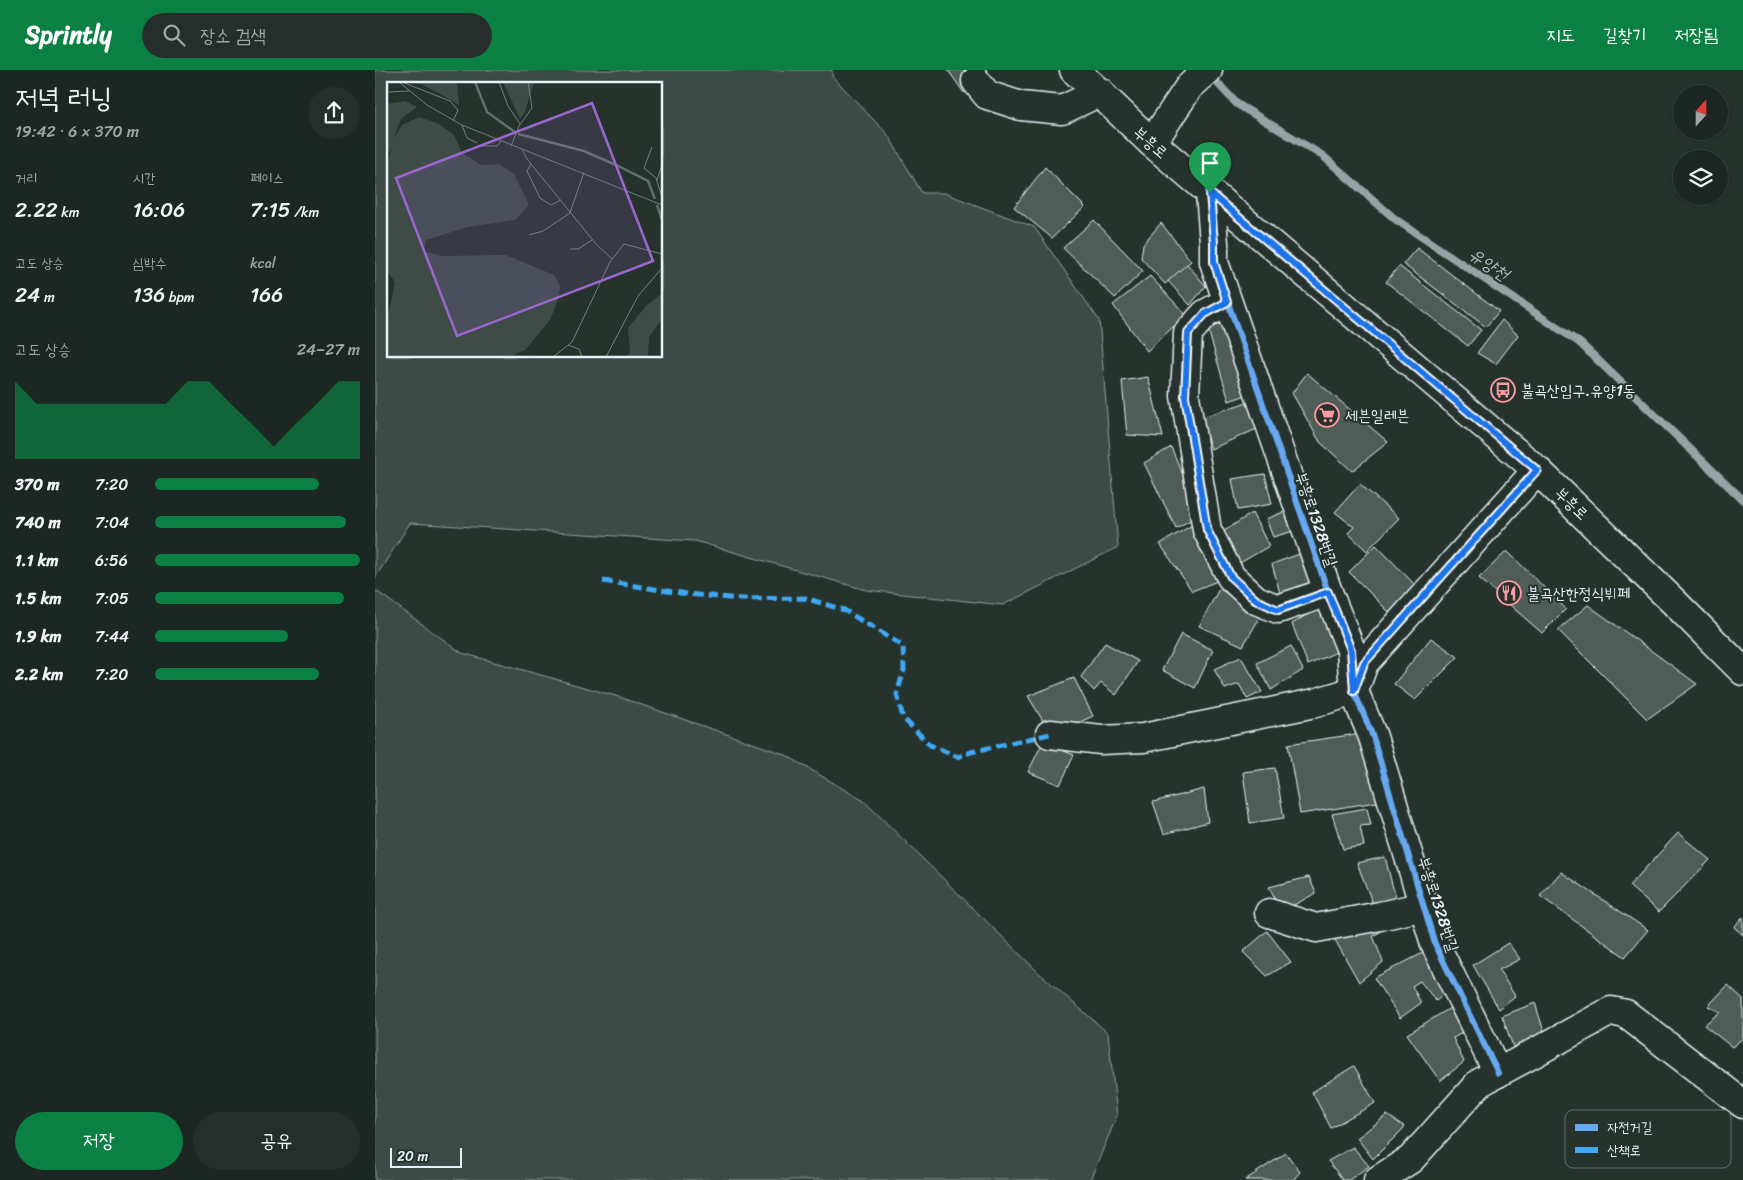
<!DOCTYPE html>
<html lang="ko">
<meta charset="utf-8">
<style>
body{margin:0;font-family:Sriracha,"Poor Story",sans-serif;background:#252e2a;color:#f1f3f6;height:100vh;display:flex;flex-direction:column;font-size:19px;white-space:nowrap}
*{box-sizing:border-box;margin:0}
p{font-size:16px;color:#a0a5a5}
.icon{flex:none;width:28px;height:28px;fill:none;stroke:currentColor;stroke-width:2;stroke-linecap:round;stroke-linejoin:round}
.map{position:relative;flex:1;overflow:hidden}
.side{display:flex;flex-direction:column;background:#1c2622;width:375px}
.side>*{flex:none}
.needle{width:32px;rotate:21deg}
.buttons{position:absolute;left:1298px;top:15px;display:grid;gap:10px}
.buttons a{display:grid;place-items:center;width:55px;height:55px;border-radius:50%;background:#1c2622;box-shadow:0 1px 4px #0004,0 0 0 1px #3a4340;font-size:25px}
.scale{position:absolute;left:15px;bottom:12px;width:72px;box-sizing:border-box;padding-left:5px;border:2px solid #e8f1f8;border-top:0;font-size:14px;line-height:18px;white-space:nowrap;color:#e8f1f8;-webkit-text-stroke:4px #26332d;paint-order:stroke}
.pin{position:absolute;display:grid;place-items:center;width:42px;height:42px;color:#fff;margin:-51px -21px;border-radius:50% 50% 50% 0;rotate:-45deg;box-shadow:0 0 5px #0007}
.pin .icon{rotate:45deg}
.round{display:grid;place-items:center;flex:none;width:52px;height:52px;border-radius:26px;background:#252e2a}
.overview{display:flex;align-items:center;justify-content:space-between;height:85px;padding:0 15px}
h1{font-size:28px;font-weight:600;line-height:38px}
.figures{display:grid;grid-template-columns:repeat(3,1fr);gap:8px;height:85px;padding:5px 15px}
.figures div{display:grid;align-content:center}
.figures b{font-size:21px;font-weight:600}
.figures small{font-size:14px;font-weight:400}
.figures p{font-size:14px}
.chart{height:140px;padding:10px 15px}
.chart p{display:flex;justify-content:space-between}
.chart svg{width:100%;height:90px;margin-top:5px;fill:#0b8043;opacity:.7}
.action{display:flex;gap:10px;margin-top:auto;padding:10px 15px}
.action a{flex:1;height:58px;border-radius:30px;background:#0b8043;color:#fff;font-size:20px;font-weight:600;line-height:58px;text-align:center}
.action a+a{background:#252e2a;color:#f1f3f6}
ul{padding:0 15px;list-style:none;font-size:16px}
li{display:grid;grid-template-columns:80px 60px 1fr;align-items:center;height:38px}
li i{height:12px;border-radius:6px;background:#0b8043}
header{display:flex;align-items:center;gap:30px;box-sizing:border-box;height:70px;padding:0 25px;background:#0b8043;color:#fff}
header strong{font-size:24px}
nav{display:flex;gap:28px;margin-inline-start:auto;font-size:18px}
.search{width:350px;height:45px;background:#252e2a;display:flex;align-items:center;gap:12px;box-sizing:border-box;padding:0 18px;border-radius:28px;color:#a0a5a5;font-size:19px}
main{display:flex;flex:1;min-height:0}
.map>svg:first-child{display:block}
.green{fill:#3e4b47;stroke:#939ea0;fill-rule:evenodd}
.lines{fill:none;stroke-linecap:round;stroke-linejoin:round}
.stream{stroke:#98a3a5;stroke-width:8}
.building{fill:#505c59;stroke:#e8f1f8}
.minor-casing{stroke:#e8f1f8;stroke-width:31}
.major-casing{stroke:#e8f1f8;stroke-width:31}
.minor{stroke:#26332d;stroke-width:28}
.major{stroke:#26332d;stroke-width:28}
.quiet{stroke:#3fa9f5;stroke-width:5;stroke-dasharray:10 5;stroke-linecap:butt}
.cycleway-casing{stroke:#26332d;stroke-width:9}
.cycleway{stroke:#66a8f1;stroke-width:6}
.route-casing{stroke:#fff;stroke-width:10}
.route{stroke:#1a73e8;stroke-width:6}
.labels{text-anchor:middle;stroke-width:4;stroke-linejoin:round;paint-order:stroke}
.street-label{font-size:16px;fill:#e8f1f8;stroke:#26332d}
.poi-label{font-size:16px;fill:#e8f1f8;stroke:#26332d;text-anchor:start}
.water-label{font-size:18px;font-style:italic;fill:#b3bdc0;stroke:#26332d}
.inset-river{fill:none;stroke:#636f6d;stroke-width:2.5}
.inset-road{fill:none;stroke:#747f7e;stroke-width:1}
.view{fill:#9c67d0;fill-opacity:0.15;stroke:#9c67d0;stroke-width:2.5}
.inset-edge{fill:none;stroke:#e8f1f8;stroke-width:2.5}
.key{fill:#26332d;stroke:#606c6a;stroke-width:1}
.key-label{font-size:14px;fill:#e8f1f8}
</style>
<header>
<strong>Sprintly</strong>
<div class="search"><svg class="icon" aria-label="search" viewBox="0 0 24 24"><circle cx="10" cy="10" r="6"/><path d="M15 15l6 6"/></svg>장소 검색</div>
<nav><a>지도</a><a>길찾기</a><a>저장됨</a></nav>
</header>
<main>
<section class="side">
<div class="overview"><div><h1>저녁 러닝</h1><p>19:42 · 6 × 370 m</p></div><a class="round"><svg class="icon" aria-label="share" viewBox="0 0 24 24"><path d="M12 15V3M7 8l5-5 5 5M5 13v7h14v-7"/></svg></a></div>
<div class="figures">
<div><p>거리</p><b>2.22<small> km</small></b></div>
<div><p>시간</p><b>16:06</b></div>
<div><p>페이스</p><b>7:15<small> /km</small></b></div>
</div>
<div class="figures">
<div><p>고도 상승</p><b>24<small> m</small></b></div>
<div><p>심박수</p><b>136<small> bpm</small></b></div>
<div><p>kcal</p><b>166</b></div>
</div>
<div class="chart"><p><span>고도 상승</span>24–27 m</p>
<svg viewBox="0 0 160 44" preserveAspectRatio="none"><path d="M0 44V6L10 17L20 17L30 17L40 17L50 17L60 17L70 17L80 6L90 6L100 17L110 27L120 38L130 27L140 17L150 6L160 6V44z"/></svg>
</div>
<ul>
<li><b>370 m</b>7:20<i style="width:80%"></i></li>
<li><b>740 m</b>7:04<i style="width:93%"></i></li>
<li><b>1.1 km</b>6:56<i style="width:100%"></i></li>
<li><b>1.5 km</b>7:05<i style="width:92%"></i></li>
<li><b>1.9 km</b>7:44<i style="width:65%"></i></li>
<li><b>2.2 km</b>7:20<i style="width:80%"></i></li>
</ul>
<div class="action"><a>저장</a><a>공유</a></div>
</section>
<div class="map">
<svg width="1368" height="1110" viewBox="0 0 1368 1110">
<rect width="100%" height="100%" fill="#26332d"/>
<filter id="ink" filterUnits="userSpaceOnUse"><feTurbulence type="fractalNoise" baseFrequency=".02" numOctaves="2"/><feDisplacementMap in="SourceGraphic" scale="10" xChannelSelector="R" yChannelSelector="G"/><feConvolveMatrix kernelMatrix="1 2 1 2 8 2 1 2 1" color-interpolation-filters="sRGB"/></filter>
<g filter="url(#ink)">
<g class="green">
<path d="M0,0H457V6L513,65L547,123H569L659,157L724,250L743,477L628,535L491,520L320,471L35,453L0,508ZM14,14H286V286H14Z"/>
<path d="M0,520L87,583L241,626L409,684L489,731L664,903L733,963L742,1046L715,1110H0Z"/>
</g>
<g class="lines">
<path class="stream" d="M835,5L862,34L948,86L1020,149L1205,273L1368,430"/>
</g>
<g class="building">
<path d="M573,0H609L610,2L589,23Z"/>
<path d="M670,97L710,137L677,168L639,137Z"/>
<path d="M719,150L768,201L740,228L688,178Z"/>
<path d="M786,153L816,191L790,214L766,188L768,174Z"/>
<path d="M1042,178L1124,241L1111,257L1028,194Z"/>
<path d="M812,194L831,216L815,235L793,211Z"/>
<path d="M1024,196L1106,260L1093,276L1011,212Z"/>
<path d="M775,206L811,245L772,281L738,235Z"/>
<path d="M854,250L880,322L854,331L833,259Z"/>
<path d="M1127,250L1143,265L1121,294L1102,283Z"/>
<path d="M932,303L1013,372L977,401L945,372L917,323Z"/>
<path d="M773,307L788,367L752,365L747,311Z"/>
<path d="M884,328L891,355L836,379L825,348Z"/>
<path d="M796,377L825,445L801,458L769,393Z"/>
<path d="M890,404L897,434L863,440L857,409Z"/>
<path d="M985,414L1024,448L992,481L973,463L979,457L960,442Z"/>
<path d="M916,439L922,460L898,467L891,449Z"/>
<path d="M877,443L894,476L858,497L843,465Z"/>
<path d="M819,454L850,508L817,521L785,474Z"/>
<path d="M1001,475L1046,521L1022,550L974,502Z"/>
<path d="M1132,481L1191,539L1167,563L1104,508Z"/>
<path d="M930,482L942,513L905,523L897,494Z"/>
<path d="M844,519L888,542L868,576L824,556Z"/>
<path d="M950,533L966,580L933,595L917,554Z"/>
<path d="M1213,535L1322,614L1272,649L1183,560Z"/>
<path d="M806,564L838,580L820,618L787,600Z"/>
<path d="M1056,568L1083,587L1040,630L1019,614Z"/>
<path d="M730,573L763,591L741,625L726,613L719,621L706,607Z"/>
<path d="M916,576L928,600L896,620L882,593Z"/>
<path d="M866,587L887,622L872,629L864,614L850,619L839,599Z"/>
<path d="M699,608L718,646L694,657L689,650L671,656L653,626Z"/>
<path d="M989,663L1008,731L925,744L913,674Z"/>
<path d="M668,672L699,685L685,715L653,702Z"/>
<path d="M900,698L909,748L875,753L868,702Z"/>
<path d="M829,719L833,752L789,764L778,732Z"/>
<path d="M992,738L996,755L985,756L989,776L968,779L957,744Z"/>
<path d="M1303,763L1335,790L1284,842L1254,816Z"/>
<path d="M1010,787L1021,830L999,837L982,793Z"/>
<path d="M1186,802L1273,860L1250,887L1165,826Z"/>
<path d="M934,807L941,823L906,842L894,817Z"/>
<path d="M1368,847V865L1359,857Z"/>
<path d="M997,851L1005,862L998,866L1008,892L984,912L959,868Z"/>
<path d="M892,861L916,892L892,906L868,882Z"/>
<path d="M1133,873L1145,889L1124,900L1140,926L1124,939L1098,895Z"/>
<path d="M1048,883L1071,923L1061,931L1045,911L1037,916L1046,933L1025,948L999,908Z"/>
<path d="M1353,915L1368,929V968L1357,977L1329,955L1345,942L1333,936Z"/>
<path d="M1160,933L1171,968L1141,985L1127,946Z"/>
<path d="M1077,937L1091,961L1078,968L1089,992L1065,1011L1032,964Z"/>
<path d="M979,996L1000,1033L956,1058L937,1022Z"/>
<path d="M1012,1045L1030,1057L998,1089L982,1068Z"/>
<path d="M978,1077L994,1096L974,1110H968L953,1091Z"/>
<path d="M911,1083L925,1102L918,1110H870Z"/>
</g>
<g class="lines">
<g class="minor-casing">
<g id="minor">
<path d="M601,11L612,25L646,36L687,40L725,22"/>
<path d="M777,73L814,17L833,0"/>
<path d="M835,123L839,173V192L953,522L976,580L979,621L998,667L1060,874L1123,1003"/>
<path d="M852,232L830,244L813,263L810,326L832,460L856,507L881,530L903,539L953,522"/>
<path d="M675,664L726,670L768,668L940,633L979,621L989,593L1162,400"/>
<path d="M894,843L941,858L1005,846L1049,836"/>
<path d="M1003,1110L1036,1089L1104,1013L1236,941L1251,944L1368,1034"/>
</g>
</g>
<g class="major-casing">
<path id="major" d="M699,0C726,23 751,49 777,73L1162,400L1299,532L1368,601"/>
</g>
<use href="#minor" class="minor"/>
<use href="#major" class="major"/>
<path class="quiet" d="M228,511L312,524L366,529L430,528L469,540L528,576L529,600L522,624L528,648L555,675L583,687L596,682L675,664"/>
<g class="cycleway-casing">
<path id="cycleway" d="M835,123L839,173V192L953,522L976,580L979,621L998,667L1060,874L1123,1003"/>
</g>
<use href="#cycleway" class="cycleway"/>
</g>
</g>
<g class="lines" filter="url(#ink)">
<g class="route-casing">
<path id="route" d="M835,123L1162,400L989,593L979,621L976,580L953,522L903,540L881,530L856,507L832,460L810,326L813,263L830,244L852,232L839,192V173Z"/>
</g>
<use href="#route" class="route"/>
</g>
<defs>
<g id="bus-ring" transform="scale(1.25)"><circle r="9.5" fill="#26332d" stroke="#ff9aa2" stroke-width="1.5"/><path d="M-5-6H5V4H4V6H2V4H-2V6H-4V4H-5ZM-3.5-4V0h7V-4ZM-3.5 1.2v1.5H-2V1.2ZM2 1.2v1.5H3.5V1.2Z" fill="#ff9aa2"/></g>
<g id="supermarket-ring" transform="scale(1.25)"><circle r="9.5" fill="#26332d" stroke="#ff9aa2" stroke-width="1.5"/><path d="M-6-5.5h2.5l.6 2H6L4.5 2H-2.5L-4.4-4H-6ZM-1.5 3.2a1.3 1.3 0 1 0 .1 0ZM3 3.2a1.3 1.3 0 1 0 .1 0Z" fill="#ff9aa2"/></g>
<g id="restaurant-ring" transform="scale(1.25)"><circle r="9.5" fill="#26332d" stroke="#ff9aa2" stroke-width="1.5"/><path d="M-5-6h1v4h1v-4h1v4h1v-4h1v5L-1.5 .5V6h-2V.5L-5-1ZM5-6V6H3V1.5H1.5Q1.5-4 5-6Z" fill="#ff9aa2"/></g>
</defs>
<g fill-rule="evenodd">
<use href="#bus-ring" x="1128" y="320"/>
<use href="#supermarket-ring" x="952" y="345"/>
<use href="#restaurant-ring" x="1134" y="523"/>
</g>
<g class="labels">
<g class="street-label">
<text transform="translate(776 72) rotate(41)" y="6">부흥로</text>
<text transform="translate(1197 433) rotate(44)" y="6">부흥로</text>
<text transform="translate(942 449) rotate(71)" y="6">부흥로1328번길</text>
<text transform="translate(1064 834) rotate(72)" y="6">부흥로1328번길</text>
</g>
<g class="poi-label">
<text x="1146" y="326">불곡산입구.유양1동</text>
<text x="970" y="351">세븐일레븐</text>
<text x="1152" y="529">불곡산한정식뷔페</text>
</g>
<g class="water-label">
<text transform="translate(1114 194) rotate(34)" y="6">유양천</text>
</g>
</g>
<g transform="translate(12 12)">
<rect width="275" height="275" fill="#26332d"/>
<path d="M29,0H70L72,23L48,9ZM116,0H147L138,30L133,37ZM18,19L30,25L14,37L7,56L15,43L32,35L52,42L67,53L75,71L94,83L112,82L127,92L142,123L128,138L81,145L39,158L37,169L54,174L119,173L167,193L173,204L172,215L163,238L138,268L122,275H0V239L8,200L0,189V85L4,66L0,75V22ZM275,211V237L262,255L261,275H239L243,270L241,246L260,223Z" fill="#3e4b47"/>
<path class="inset-river" d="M88,0L100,30L128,50M131,52L197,69L229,83L261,99L268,117M270,123L275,138"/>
<path class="inset-road" d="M12,0L40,23L75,43L275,123M15,0L63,19L71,28L66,39M112,0L121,24L133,42M2,10L22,9M75,43L80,56L90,61M96,64H110L114,59M124,64L132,44L145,26L141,0M265,65L257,86L269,96L275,115M135,67L140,77L209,162L225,177M144,82L140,89L153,116L164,123L174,118M270,98L275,83M142,153L156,149L183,131L197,90M183,167H191L205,158M181,263L192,267L195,275M166,275L185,260L223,180L237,162L275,172M219,275L251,214L275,186"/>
<path class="view" d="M205,21L266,179L70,254L9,96Z"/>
<rect width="275" height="275" class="inset-edge"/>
</g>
<rect x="1190" y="1040" width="166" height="58" rx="8" class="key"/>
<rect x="1200" y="1054" width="23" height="7" fill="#66a8f1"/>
<rect x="1200" y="1077" width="23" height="6" fill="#3fa9f5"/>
<g class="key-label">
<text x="1232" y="1062">자전거길</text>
<text x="1232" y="1085">산책로</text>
</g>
</svg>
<div class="buttons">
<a><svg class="needle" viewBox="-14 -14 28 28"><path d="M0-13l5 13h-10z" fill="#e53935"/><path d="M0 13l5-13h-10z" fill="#a0a5a5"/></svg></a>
<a><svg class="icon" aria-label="layers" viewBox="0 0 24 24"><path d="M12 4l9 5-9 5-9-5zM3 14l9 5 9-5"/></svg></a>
</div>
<div class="scale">20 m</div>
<div class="pin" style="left:835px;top:123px;background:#1e9e55"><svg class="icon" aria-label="arrive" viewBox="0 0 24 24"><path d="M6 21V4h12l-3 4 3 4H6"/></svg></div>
</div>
</main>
